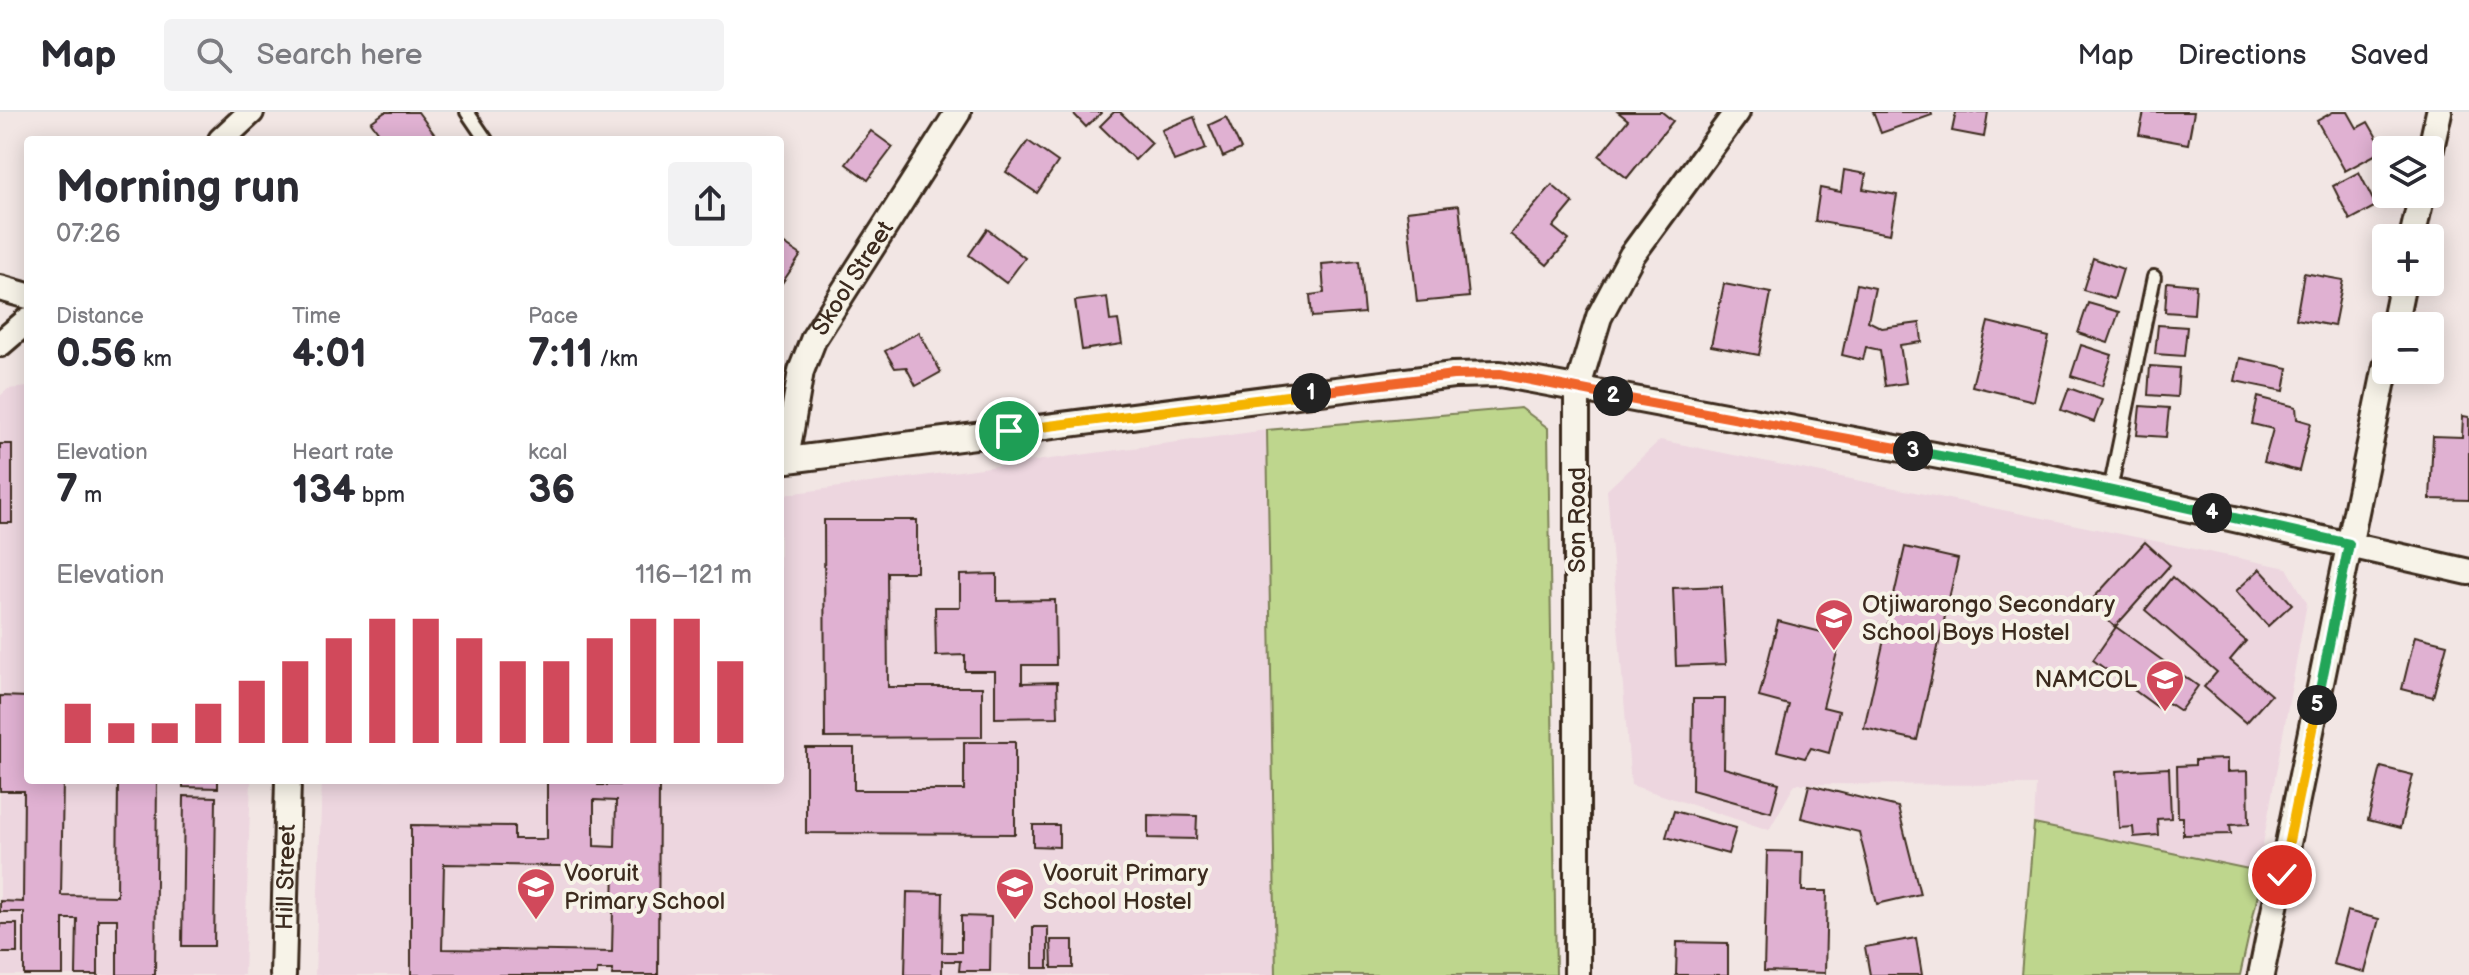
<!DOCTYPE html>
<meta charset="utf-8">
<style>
body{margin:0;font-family:"Balsamiq Sans",sans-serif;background:#f2f2f3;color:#2b2b33;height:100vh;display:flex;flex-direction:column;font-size:30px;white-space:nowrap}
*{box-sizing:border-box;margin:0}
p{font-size:26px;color:#7c7c81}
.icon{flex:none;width:44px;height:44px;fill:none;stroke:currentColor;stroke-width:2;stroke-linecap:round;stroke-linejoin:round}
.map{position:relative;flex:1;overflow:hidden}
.sheet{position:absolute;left:24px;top:24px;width:760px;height:648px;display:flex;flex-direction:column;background:#fff;border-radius:8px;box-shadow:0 4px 20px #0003}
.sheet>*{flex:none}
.controls{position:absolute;left:2372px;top:24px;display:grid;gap:16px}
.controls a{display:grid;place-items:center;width:72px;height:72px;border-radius:8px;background:#fff;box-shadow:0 4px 20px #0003;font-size:40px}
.pin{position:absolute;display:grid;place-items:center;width:68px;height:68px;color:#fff;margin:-34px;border:4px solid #fff;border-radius:50%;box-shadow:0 2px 8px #0007}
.km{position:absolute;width:40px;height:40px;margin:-20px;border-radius:50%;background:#222;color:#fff;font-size:22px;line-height:40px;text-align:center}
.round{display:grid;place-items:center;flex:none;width:84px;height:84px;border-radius:8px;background:#f2f2f3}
.summary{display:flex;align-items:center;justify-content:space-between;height:136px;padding:0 32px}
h1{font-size:44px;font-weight:800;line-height:60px}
.stats{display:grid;grid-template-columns:repeat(3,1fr);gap:12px;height:136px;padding:8px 32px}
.stats div{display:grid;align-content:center}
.stats b{font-size:40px;font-weight:800}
.stats small{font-size:22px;font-weight:400}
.stats p{font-size:22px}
.chart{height:224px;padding:16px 32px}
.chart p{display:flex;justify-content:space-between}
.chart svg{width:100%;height:144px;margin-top:8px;stroke:#d1495b;stroke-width:6}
header{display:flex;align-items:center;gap:48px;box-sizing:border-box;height:112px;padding:0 40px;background:#fff;border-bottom:2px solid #e1e1e2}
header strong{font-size:38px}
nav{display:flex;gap:44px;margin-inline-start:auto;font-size:28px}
.search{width:560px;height:72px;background:#f2f2f3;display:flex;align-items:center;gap:20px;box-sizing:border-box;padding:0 28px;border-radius:8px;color:#7c7c81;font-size:30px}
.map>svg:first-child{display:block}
.built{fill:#edd6df}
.green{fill:#bed68d;stroke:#7c8056;stroke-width:2}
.building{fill:#e0b1d2;stroke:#3b2a1e;stroke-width:2;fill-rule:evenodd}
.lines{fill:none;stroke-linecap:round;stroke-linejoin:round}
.lane-casing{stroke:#3b2a1e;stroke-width:18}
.street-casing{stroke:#3b2a1e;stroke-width:30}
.lane{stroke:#f7f3e8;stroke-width:12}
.street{stroke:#f7f3e8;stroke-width:24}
.split-1-casing{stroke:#fff;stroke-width:16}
.split-2-casing{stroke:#fff;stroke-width:16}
.split-3-casing{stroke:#fff;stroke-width:16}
.split-4-casing{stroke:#fff;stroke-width:16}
.split-5-casing{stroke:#fff;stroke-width:16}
.split-6-casing{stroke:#fff;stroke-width:16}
.split-1{stroke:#f5b400;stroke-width:10}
.split-2{stroke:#f0652b;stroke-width:10}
.split-3{stroke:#f0652b;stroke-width:10}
.split-4{stroke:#22a559;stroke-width:10}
.split-5{stroke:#22a559;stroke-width:10}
.split-6{stroke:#f5b400;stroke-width:10}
.labels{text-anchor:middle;stroke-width:8;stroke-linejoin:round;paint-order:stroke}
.street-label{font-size:24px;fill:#3b2a1e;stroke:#f7f3e8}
.poi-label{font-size:24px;fill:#3b2a1e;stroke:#f7f3e8;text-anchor:start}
</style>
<header>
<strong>Map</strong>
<div class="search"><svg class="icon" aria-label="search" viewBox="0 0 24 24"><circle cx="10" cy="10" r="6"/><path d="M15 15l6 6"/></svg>Search here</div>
<nav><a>Map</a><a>Directions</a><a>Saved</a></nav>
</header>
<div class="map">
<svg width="2469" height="863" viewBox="0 0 2469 863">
<rect width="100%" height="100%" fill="#f2e6e4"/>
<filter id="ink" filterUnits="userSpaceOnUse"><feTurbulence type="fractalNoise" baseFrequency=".0125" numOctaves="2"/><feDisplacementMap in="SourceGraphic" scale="16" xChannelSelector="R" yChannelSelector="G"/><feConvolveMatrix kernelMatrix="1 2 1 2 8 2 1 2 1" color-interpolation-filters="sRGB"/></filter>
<g filter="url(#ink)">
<g class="built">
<path d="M28,275V668H251L244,863H0V284L8,277Z"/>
<path d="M1267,318L1276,863H315L322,668H780V383Z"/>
<path d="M1660,328L2287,456L2307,491L2258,759L2034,712L2036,673L1795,672L1769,718L1631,673L1607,378Z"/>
</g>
<g class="green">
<path d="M1521,296L1548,316L1556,863H1276L1267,318Z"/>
<path d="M2034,712L2263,760L2240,863H2021Z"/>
</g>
<g class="building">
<path d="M385,0H418L435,23L428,28H384L371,10Z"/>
<path d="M1072,0H1100L1101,1L1086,15Z"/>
<path d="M1114,0H1120L1152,31L1135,48L1100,14Z"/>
<path d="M1618,0H1662L1673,9L1627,66L1599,44L1628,8Z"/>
<path d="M1873,0H1931L1932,3L1881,21Z"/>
<path d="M1956,0H1988L1984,25L1952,19Z"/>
<path d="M2144,0H2194L2188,32L2139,23Z"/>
<path d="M2333,0H2348L2357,16L2368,10L2384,38L2345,59L2317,9Z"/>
<path d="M1194,5L1206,37L1174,49L1162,18Z"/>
<path d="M1226,5L1241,37L1223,45L1209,13Z"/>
<path d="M871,19L893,35L868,68L846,52Z"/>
<path d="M1028,29L1058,50L1037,81L1006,60Z"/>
<path d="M1844,58L1866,62L1863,77L1897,83L1890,122L1815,109L1820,76L1841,80Z"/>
<path d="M2359,60L2376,94L2350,108L2333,74Z"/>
<path d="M1552,73L1573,91L1553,115L1569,128L1547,153L1510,122Z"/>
<path d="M1459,93L1469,185L1417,190L1407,99Z"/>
<path d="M987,117L1025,146L1006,171L969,143Z"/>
<path d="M780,129L801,143L780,174Z"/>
<path d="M2093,146L2123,157L2114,187L2083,178Z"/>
<path d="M1359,149L1364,201L1312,205L1310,183L1324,181L1322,152Z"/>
<path d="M2304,161L2343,168L2334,214L2296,207Z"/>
<path d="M2167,170L2196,173L2194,202L2165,200Z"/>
<path d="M1724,172L1771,181L1759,243L1711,234Z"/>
<path d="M1857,172L1875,176L1868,209L1882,216L1920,211L1922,230L1900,233L1906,271L1885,274L1880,238L1866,235L1863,248L1842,243Z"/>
<path d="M1107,185L1110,209L1118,208L1122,232L1082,238L1075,189Z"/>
<path d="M2088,191L2119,200L2108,231L2078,221Z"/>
<path d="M1988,210L2049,225L2034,289L1972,274Z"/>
<path d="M2158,213L2187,215L2184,244L2155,242Z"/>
<path d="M919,220L941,260L916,274L906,255L895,256L885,239Z"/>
<path d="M2081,233L2112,243L2102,274L2071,264Z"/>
<path d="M2240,246L2288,256L2284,279L2235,269Z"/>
<path d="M2150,254L2179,256L2177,285L2148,283Z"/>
<path d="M2069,276L2102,288L2094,310L2061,298Z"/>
<path d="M2258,285L2296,295L2297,307L2311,311L2299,359L2264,350L2273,317L2252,312Z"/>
<path d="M2140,294L2169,296L2166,325L2137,323Z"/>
<path d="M2463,304L2469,305V388L2430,387L2433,324L2462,325Z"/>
<rect x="0" y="332" width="12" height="79"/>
<path d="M824,408H917V460H887L888,575H982V625L825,626Z"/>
<path d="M2145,430L2170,453L2115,515L2089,491Z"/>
<path d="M1905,435L1958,447L1917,628L1864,616Z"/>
<path d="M2260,457L2292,492L2268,514L2236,479Z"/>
<path d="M997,462V489L1055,488L1056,553H1022V571L1057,570L1058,605L995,606V559H965V543L936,544L935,495H960V463Z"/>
<path d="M2172,465L2246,529L2230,548L2271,583L2246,611L2204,575L2217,560L2145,498Z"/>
<path d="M1722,474L1726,552L1676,554L1673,476Z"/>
<path d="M1778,509L1841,525L1823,595L1839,599L1829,641L1811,636L1805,646L1777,639L1789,593L1759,585Z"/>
<path d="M2116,515L2198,574L2180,599L2165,589L2160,597L2093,548Z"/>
<path d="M2415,524L2447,532L2433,585L2402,577Z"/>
<path d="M0,584L28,585V668H63L61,783L117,784L118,668H157L155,863H117V807H98V863H76L77,807H63V863H24V800H0V789L23,790L24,679H0Z"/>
<path d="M1693,587H1725L1724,656L1779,671L1771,700L1692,678Z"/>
<path d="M964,630H1015V722L806,721V636H854V678H964Z"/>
<path d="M2227,647V660L2248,659L2249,712L2230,713L2231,722L2183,723V705H2178L2177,654L2195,653V648Z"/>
<path d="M2381,655L2413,663L2400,716L2368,708Z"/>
<path d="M2169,656L2171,706L2157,707L2158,723L2134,725L2133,715L2119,716L2116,659Z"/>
<path d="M183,668H218V676L183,675Z"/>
<path d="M547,668H598V673H622V668H659L658,863H612L613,858H597V863H411V713L514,714V727H547ZM594,688L616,689L615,735L594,734ZM444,752L614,755L612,840L442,837Z"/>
<path d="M1809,673L1898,695L1920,782L1877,792L1859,720L1801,706Z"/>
<path d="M184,684L216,685L214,834H182Z"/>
<path d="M1674,699L1736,716L1728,742L1666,725Z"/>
<path d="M1148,703L1197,704L1196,727L1148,726Z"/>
<path d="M1033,713H1059V735L1033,734Z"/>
<path d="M1767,739L1803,740L1802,779H1827L1825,861L1764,859Z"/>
<path d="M907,780L943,781L942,840H961V804L991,805L990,859H959L960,849H942V863H905Z"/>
<path d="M2347,799L2379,807L2365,860L2333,852Z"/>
<rect x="0" y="812" width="17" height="29"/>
<rect x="1033" y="815" width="15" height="41"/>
<path d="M1916,826L1922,863H1870L1865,835Z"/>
<path d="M1051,828H1073V856H1052Z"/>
<path d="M1677,830L1728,831V863H1676Z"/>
</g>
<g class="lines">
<g class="lane-casing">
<g id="lane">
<path d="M467,0L486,28"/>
<path d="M2110,378L2154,165"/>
</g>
</g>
<g class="street-casing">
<g id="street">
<path d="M221,28L251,0"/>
<path d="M2430,41L2439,0"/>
<path d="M2412,126L2422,82"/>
<path d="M0,176L28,184"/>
<path d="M2394,214L2403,170"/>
<path d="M0,232L28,208"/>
<path id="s1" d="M786,347L801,259L814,226L958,0"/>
<path d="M780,349L1453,263L1500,262L2030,361L2469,460"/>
<path id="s2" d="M283,863L288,668"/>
<path d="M1577,863V278L1599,205L1632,143L1737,0"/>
<path d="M2261,863L2386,254"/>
</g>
</g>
<use href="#lane" class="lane"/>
<use href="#street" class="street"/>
</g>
</g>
<g class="lines" filter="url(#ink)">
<g class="split-1-casing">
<path id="split-1" d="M1009,319L1311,281"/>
</g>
<g class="split-2-casing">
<path id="split-2" d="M1311,281L1453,263L1500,262L1613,284"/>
</g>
<g class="split-3-casing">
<path id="split-3" d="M1613,284L1913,339"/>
</g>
<g class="split-4-casing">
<path id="split-4" d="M1913,339L2030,361L2212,401"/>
</g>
<g class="split-5-casing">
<path id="split-5" d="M2212,401L2349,432L2317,593"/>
</g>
<g class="split-6-casing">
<path id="split-6" d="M2282,763L2317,593"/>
</g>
<use href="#split-1" class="split-1"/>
<use href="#split-2" class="split-2"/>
<use href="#split-3" class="split-3"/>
<use href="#split-4" class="split-4"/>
<use href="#split-5" class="split-5"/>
<use href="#split-6" class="split-6"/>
</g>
<defs>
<g id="school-pin" transform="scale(2)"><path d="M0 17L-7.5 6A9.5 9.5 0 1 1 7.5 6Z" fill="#d1495b" stroke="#f7f3e8"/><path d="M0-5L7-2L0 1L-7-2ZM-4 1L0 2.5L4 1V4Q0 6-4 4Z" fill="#fff"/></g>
</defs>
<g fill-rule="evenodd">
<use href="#school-pin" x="1834" y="506"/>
<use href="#school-pin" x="2165" y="567"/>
<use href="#school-pin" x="536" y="775"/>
<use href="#school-pin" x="1015" y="775"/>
</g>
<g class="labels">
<g class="street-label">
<text dy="8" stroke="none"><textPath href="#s1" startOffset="196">Skool Street</textPath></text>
<text transform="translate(1577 408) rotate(-90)" y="8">Son Road</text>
<text dy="8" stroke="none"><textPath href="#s2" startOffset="98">Hill Street</textPath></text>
</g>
<g class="poi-label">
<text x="1862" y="500">Otjiwarongo Secondary<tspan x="1862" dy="28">School Boys Hostel</tspan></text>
<text x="2137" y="575" text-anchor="end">NAMCOL</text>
<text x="564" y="769">Vooruit<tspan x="564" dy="28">Primary School</tspan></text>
<text x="1043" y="769">Vooruit Primary<tspan x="1043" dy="28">School Hostel</tspan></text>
</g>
</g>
</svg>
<div class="controls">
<a><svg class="icon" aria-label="layers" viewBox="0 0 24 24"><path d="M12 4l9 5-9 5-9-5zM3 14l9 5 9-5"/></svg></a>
<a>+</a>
<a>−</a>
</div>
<div class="pin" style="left:1009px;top:319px;background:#1e9e55"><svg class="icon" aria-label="arrive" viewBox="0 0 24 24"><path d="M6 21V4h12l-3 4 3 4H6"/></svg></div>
<div class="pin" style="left:2282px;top:763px;background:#d93025"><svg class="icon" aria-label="check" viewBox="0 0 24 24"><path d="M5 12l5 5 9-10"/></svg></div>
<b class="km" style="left:1311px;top:281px">1</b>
<b class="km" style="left:1613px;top:284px">2</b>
<b class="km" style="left:1913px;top:339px">3</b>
<b class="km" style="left:2212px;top:401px">4</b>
<b class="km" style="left:2317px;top:593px">5</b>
<section class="sheet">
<div class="summary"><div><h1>Morning run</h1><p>07:26</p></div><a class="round"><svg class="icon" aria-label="share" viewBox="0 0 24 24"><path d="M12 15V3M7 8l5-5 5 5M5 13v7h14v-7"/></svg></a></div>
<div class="stats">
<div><p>Distance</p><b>0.56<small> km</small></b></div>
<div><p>Time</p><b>4:01</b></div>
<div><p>Pace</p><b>7:11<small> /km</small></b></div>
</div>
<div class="stats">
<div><p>Elevation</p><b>7<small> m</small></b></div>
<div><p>Heart rate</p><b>134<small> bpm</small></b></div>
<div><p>kcal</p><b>36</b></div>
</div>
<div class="chart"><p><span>Elevation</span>116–121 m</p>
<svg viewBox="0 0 160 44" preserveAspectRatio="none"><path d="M5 44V32M15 44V38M25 44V38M35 44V32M45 44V25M55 44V19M65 44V12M75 44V6M85 44V6M95 44V12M105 44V19M115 44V19M125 44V12M135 44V6M145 44V6M155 44V19"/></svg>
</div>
</section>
</div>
